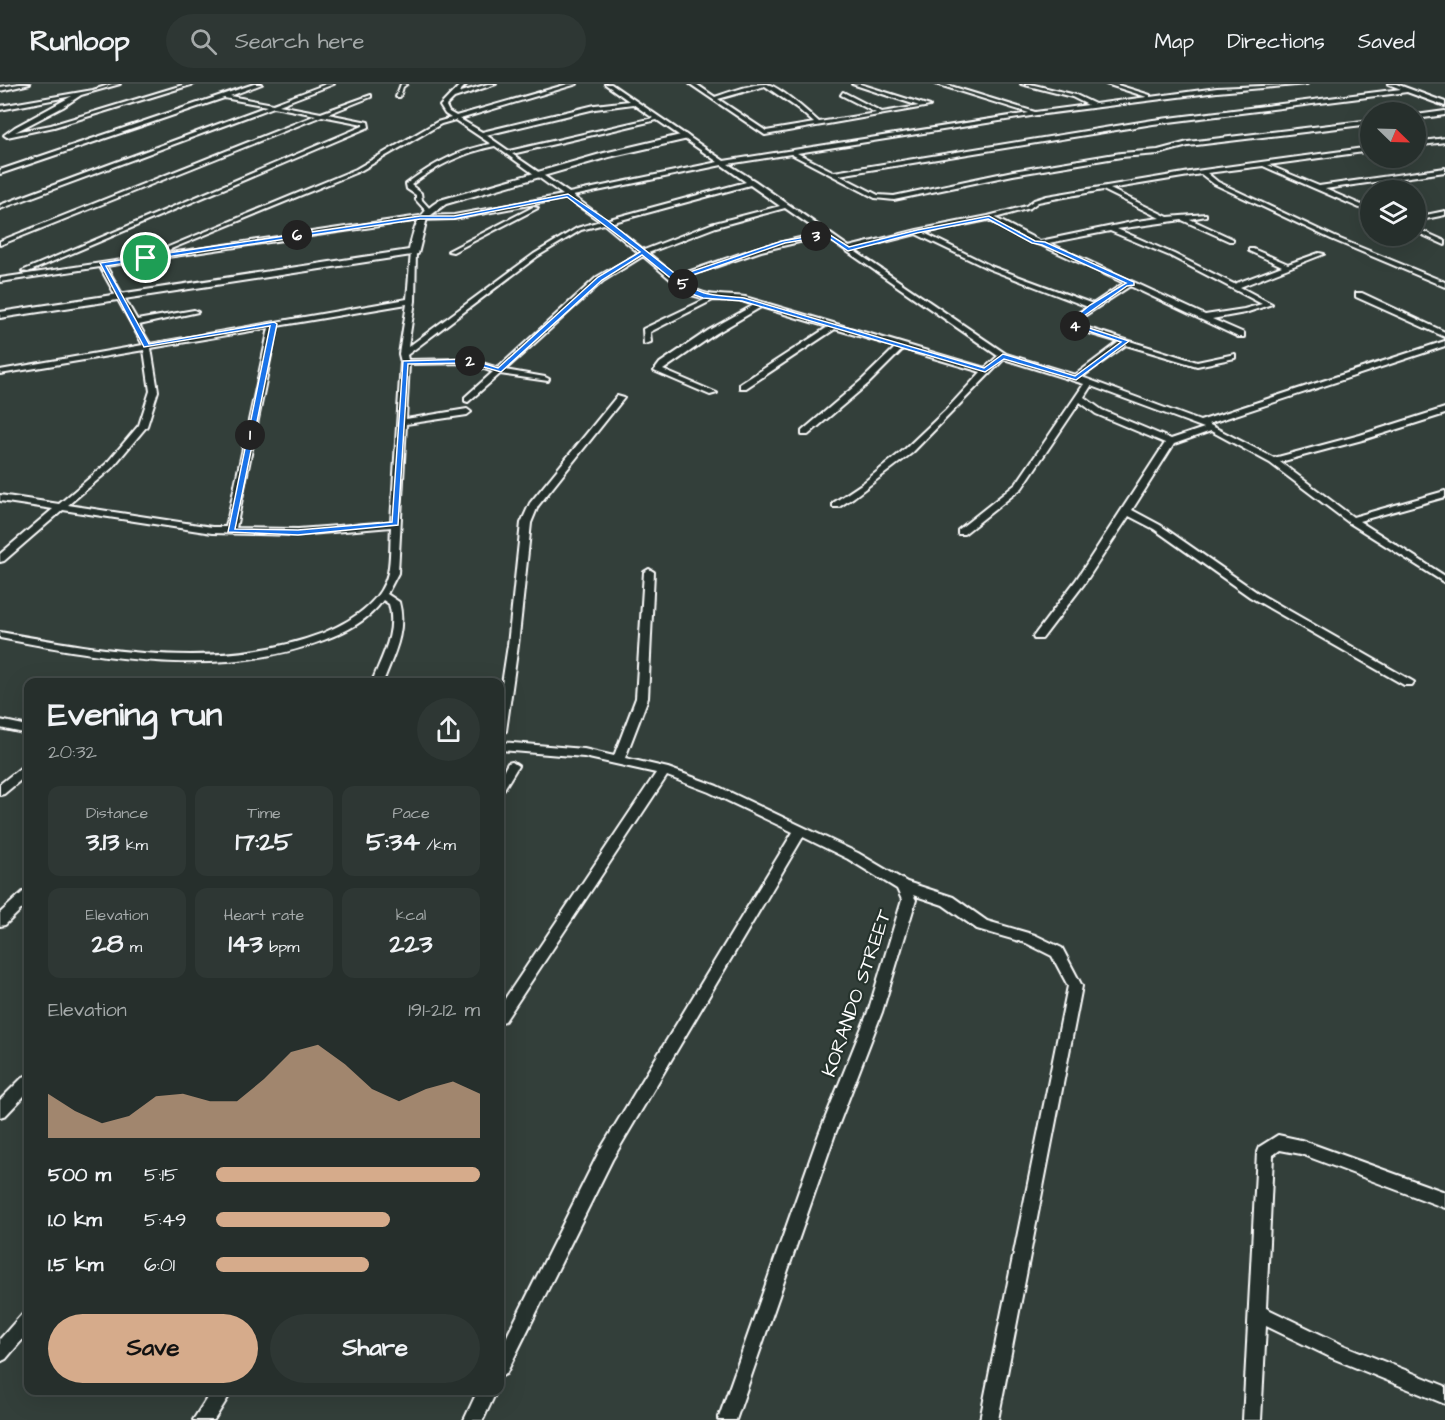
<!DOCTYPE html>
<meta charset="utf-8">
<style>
body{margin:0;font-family:"Architects Daughter",sans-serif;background:#2e3734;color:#f1f3f6;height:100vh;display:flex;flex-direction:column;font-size:22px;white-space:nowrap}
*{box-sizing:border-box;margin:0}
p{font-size:20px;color:#a4a9a9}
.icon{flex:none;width:33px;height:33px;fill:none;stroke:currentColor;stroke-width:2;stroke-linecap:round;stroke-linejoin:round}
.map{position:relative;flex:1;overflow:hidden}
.side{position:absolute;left:24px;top:594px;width:480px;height:717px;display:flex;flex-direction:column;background:#262f2c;border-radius:12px;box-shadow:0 6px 24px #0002,0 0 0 2px #424a48}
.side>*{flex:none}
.needle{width:39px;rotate:113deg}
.buttons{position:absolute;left:1360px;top:18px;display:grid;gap:12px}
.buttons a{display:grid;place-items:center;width:66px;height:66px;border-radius:50%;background:#262f2c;box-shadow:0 6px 24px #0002,0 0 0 2px #424a48;font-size:30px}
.pin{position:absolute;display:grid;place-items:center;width:51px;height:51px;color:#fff;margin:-26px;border:3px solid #fff;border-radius:50%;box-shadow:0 2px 6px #0007}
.km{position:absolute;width:30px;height:30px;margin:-15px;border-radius:50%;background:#222;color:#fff;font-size:16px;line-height:30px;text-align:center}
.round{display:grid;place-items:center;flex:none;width:63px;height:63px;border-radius:32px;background:#2e3734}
.head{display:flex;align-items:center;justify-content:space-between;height:102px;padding:0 24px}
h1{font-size:33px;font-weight:700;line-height:45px}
.metrics{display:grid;grid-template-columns:repeat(3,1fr);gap:9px;height:102px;padding:6px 24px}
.metrics div{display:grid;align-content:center;border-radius:12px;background:#2e3734;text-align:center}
.metrics b{font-size:26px;font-weight:700}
.metrics small{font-size:16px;font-weight:400}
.metrics p{font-size:16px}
.chart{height:168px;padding:12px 24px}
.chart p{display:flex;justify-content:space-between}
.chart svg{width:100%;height:108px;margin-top:6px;fill:#d6ab8b;opacity:.7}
.action{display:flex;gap:12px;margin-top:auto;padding:12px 24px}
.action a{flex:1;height:69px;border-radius:36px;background:#d6ab8b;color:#111;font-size:24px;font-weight:700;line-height:69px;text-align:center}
.action a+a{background:#2e3734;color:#f1f3f6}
ul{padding:0 24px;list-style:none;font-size:20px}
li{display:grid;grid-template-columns:96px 72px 1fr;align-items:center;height:45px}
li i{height:15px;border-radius:8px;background:#d6ab8b}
header{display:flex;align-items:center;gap:36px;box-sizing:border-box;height:84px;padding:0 30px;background:#262f2c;border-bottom:2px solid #424a48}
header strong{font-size:28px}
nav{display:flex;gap:33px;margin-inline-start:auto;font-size:21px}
.search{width:420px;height:54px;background:#2e3734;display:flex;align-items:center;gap:15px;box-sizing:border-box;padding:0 21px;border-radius:33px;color:#a4a9a9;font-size:22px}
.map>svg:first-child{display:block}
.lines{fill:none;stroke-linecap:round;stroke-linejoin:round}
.street-casing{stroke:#fff;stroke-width:4}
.secondary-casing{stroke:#fff;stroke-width:4}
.street{fill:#26332d;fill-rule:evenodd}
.secondary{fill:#26332d;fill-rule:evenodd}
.route{fill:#1a73e8;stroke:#fff;stroke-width:1.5;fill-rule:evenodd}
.labels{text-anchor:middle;stroke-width:4.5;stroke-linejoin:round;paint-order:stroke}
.near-street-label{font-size:20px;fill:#fff;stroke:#26332d}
</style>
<header>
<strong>Runloop</strong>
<div class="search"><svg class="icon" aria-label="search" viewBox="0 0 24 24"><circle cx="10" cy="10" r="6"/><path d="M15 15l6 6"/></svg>Search here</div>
<nav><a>Map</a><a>Directions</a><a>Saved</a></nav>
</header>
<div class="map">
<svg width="1445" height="1336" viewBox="0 0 1445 1336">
<rect width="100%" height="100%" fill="#333f3a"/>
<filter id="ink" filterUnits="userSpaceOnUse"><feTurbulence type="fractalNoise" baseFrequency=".0167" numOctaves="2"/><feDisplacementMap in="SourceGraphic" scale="12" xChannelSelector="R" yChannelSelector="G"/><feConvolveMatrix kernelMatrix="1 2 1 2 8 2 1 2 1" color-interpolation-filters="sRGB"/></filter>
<g filter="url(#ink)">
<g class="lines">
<g class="street-casing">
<g id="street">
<path d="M19,0H30L0,7V3Z"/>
<path d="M112,0H120L81,11L63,23L15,48L51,41L186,0H194L54,43L7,53L4,51L15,43L72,12L0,26V22L93,6Z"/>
<path d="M254,0H262L230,12L273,20L326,0H334L279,21L321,29L371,11V13L328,30L368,38L369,43L28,188L22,187L363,42V40L322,32L0,161V157L316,31L274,23L0,125V121L267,22L224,14L0,90V86Z"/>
<path d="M401,0H407L403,3L400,13H396Z"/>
<path d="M461,0H467L458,9L488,0H496L454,14L446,22L449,28L456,32L568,0H577L460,35L482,48L595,21L629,17L605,0H611L724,77L1029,29L936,0H944L1035,28L1088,21L1072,13L1021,0H1030L1076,11L1095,20L1147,13L1106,0H1114L1150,11V13L1217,4L1307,0L1217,8L1037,31L797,69L834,88L1153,36L1401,5L1388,0H1396L1445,18V22L1407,8L1153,40L839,91L878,111L894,112L1013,87L1121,69L1158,66L1188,58L1371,36V40L1188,62L1158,70L1121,73L1013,91L894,116L875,114L791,70L728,80L755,97L849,163L917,146L988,132L1026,122L1034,116L1047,112L1196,87L1371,63V67L1268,81L1319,102L1445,84V88L1325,105L1371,125V129L1263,82L1207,89L1218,98L1335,153L1445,198V203L1331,155L1214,100L1201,90L1110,105L1168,133L1206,130V132L1190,135L1233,155V157H1229L1182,136L1117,145L1174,170L1234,200L1282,182L1249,167V165H1253L1288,180L1319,169L1324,170L1240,203L1272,220L1245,229L1212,235L1244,249V253H1238L1130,202L1075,238V240L1197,278L1235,270V274L1197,282L1126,261L1082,293L1200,337L1445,257V262L1208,340L1274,374L1360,351L1445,324V330L1366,355L1280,378L1353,433L1445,407V413L1359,437L1445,492V499L1348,438L1270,379L1211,347L1174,360L1132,426L1160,441L1258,509L1414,598L1412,601H1404L1250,513L1154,445L1129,432L1084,500L1042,555H1034L1033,553L1076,496L1165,359L1096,330L1080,318L1022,404L964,450H958V446L1016,400L1084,300L1004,275L912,369L854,413L839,423H833V419L863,399L905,365L945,327L981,288L903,265L869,299L808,351H802V347L863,295L896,263L835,245L746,304H740V300L828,243L761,223L715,250L663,286L717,309L710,311L654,287L660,279L709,246L754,221L742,217L713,216L650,248L651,258L644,260L643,245L706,215L688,210L643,172L603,197L505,286L545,293L549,295L548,297L500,290L468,318L465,317V313L493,288L468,279L409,280L406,335L467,325L471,328L467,331L406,340L398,489L387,510L399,518C407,547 393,572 383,598H372C382,572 397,548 389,520L383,516C368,537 347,547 324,556C221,596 105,574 0,554V548C106,567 220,588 323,549C350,538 381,519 388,489C391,475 390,458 391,443L298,451L212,449L63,426L4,477L0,478V470L53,425L0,417V411L59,420L106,380L139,341L150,307L144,266L0,290V286L143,261L100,183L0,198V194L420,132L454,131L563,111L495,62C464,68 436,82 411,101L421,109L422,116L431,126L426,127L416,116V111L407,105L406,100C431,81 460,65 491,60L455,36L441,40L360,87L166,167L161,166L356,85L437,38L451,34L445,30L440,22ZM633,20L653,34L509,67L486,51L595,25ZM657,36L718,78L569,109L512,70ZM722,81L746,98L606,136L573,112ZM750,101L780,122L711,140L644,166L610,139ZM1103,106L1160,134L1137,137L1040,157L995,134L1030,124L1038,118L1048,116ZM567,114L600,137L577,144L534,170L408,263L415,217L416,167L411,168L407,215L150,260L139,241L198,228L194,226L137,236L106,182L420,136L454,135ZM785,124L821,149L757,164L676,192L648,169L716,143ZM988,136L1037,160L1041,161L1124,199L1093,220L993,183L924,149ZM604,140L639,169L597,193L498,284L469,275L408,276L407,271L538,172L581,146ZM1110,147L1170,172L1262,220L1244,225L1205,231L1049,159ZM916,150L989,185L1088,223L1068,235V243L1119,258L1075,291L1006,270L853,166ZM825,152L998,272L985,284L745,213C716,209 705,216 680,195L761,167ZM407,220L399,270L401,278L391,438L298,445L236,444L277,242ZM269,244L226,443H212L68,421L112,384L147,342L158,307L151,264ZM1091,302L1204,344L1171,355L1102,326L1084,313Z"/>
<path d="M690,0H696L715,13C730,8 750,0 766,0C778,1 809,29 819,38L876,29L841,11L843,8L882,28L919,22L852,0H860L930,22L765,51ZM765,2L797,24L814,39L766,47L718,15Z"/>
<path d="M1445,27V31L1416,35V31Z"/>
<path d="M1445,54V58L1416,62V58Z"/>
<path d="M533,123L538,124L453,168L448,167Z"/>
<path d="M1445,127V131L1416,137V133Z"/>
<path d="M1416,144L1445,157V161L1416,148Z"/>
<path d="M1356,209H1362L1445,248V253L1356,213Z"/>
<path d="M617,312L624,314L538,422L531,439L518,561L506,647L500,651V613L508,561L521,439L530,419Z"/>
<path d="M649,485L654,488L648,614L625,674L668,684L717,702L858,769L907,798L953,813L987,837L1035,851L1062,864L1082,902L998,1336H980L1068,902L1052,872L1026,859L977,845L943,821L913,811L916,816L882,928L835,1050L736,1336H718L819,1050L868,928L902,816L897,805L848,775L803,753L612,1076L506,1290L500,1293V1266L600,1066L793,748L709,708L667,692L505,937L500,939V922L656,689L584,673L500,666V658L584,665L614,672L636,614L644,488Z"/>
<path d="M0,636L28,642V650L0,644Z"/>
<path d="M512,678L518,682L504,705L500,706V693L508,679Z"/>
<path d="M28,680V690L4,710L0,711V700L24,681Z"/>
<path d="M28,807V819L5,841L0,842V829L23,808Z"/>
<path d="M28,991V1008L6,1031L0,1033V1016L23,993Z"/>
<path d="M1278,1051L1301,1056L1445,1108V1124L1301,1070L1280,1066L1273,1071L1266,1224L1343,1261L1445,1302V1320L1332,1274L1266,1242L1261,1336H1243L1257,1068L1259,1063Z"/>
<path d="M28,1227V1249L6,1275L0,1278V1255L22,1230Z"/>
<path d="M212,1306H233L214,1336H193Z"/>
<path d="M478,1306H497L483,1336H464Z"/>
</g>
</g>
<g class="secondary-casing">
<path id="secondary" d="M685,50L689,53L688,55L609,73L446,120L427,134L418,170L0,234V228L409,166C414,142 418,129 440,116L604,69Z"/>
</g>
<use href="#street" class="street"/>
<use href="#secondary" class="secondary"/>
</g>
</g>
<path class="route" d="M568,110L607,136L678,192L782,157L827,149L849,163L917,146L989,132L1035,157L1045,158L1134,198V201L1127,202L1074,239L1129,257L1076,296L1004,275L985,288L742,217L703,214L689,209L642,171L602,196L501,288L469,279L408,280L398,441L298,451L228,448L270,242L144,263L100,179L420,132H454ZM567,113L640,168L598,193L498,284L469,275L403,277L392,438L298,446L235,445L277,240L274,238L149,260L106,182L420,135H454ZM988,135L1032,159L1042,161L1126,199L1090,221L1067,240L1121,258L1075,292L1003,270L984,284L744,214C717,210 703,215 681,195L785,159L826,152L848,167L917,149Z"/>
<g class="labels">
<g class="near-street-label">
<text transform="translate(856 909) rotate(-71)" y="7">KORANDO STREET</text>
</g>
</g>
</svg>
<div class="buttons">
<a><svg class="needle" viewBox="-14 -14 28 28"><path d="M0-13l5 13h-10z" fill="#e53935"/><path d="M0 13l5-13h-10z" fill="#a4a9a9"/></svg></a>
<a><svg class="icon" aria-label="layers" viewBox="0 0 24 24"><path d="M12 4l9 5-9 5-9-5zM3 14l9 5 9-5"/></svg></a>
</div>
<div class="pin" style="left:146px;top:174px;background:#1e9e55"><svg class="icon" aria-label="arrive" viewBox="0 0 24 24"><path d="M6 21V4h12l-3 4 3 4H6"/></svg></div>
<b class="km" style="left:250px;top:351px">1</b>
<b class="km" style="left:470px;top:277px">2</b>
<b class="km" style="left:816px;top:152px">3</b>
<b class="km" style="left:1075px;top:242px">4</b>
<b class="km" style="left:683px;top:200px">5</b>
<b class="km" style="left:297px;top:151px">6</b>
<section class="side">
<div class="head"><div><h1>Evening run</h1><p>20:32</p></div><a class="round"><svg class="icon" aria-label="share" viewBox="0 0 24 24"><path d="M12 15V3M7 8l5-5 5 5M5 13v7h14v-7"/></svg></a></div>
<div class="metrics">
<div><p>Distance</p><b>3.13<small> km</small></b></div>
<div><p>Time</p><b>17:25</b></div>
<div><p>Pace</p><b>5:34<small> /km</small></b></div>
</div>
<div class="metrics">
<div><p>Elevation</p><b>28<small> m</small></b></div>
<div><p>Heart rate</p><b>143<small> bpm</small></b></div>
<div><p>kcal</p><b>223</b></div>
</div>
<div class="chart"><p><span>Elevation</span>191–212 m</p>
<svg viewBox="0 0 160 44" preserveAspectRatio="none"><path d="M0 44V26L10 33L20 38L30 35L40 27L50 26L60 29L70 29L80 20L90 9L100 6L110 14L120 24L130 29L140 24L150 21L160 26V44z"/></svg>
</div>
<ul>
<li><b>500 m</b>5:15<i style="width:100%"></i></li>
<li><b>1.0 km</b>5:49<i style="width:66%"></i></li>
<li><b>1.5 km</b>6:01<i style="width:58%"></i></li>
</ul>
<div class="action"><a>Save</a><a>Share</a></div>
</section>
</div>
